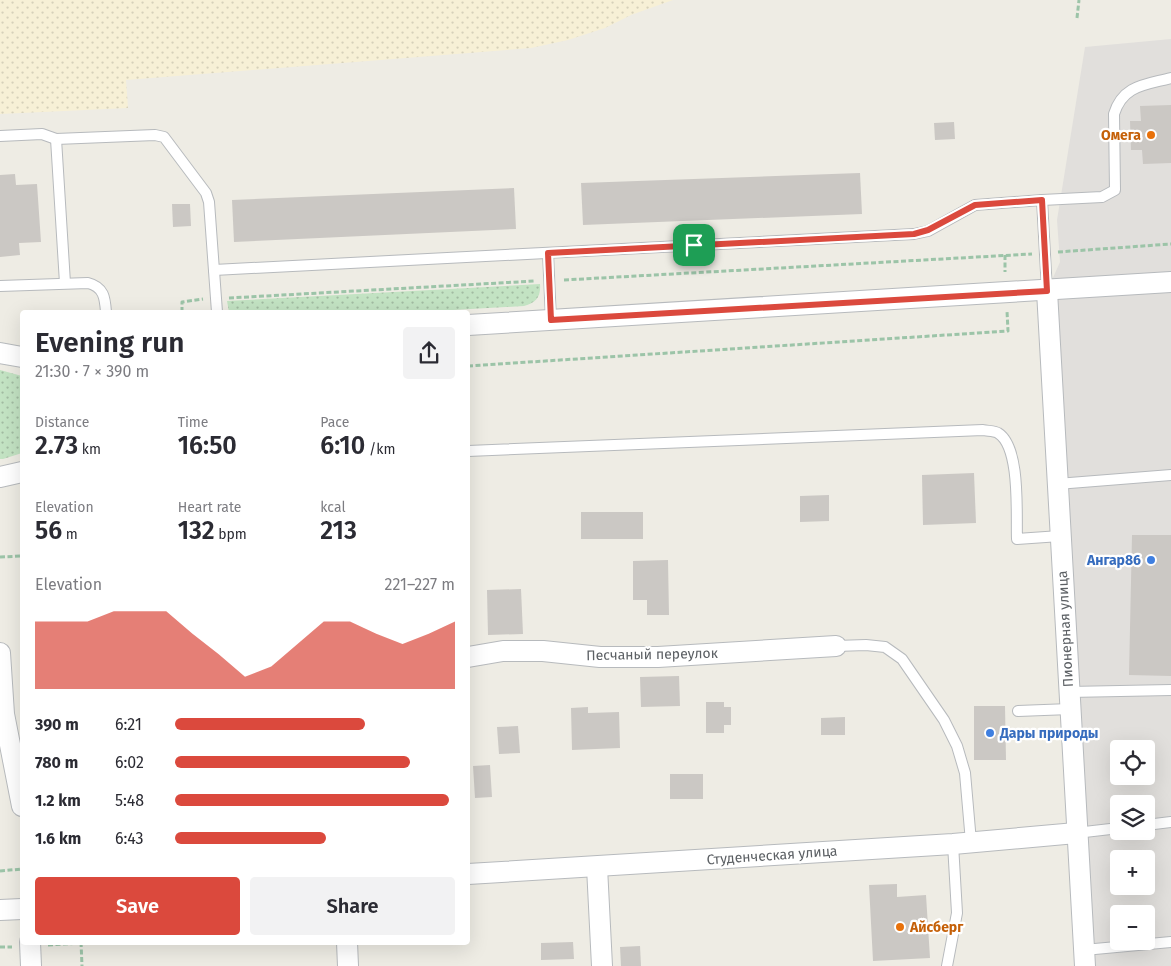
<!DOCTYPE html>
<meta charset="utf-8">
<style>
body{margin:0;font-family:"Fira Sans",sans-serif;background:#f2f2f3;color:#2b2b33;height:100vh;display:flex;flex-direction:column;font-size:19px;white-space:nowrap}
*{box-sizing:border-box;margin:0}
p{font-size:16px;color:#7c7c81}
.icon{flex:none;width:28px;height:28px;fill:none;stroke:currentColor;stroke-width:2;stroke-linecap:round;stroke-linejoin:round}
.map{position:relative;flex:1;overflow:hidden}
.sheet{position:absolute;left:20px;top:310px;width:450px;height:635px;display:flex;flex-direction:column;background:#fff;border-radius:5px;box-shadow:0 5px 20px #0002}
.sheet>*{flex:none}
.tools{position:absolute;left:1110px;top:740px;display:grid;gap:10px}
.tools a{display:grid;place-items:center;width:45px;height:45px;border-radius:5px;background:#fff;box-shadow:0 5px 20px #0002;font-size:25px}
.pin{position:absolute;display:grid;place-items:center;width:42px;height:42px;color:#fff;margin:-21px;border-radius:10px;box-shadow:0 2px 8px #0006}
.round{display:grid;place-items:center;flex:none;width:52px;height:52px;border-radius:5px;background:#f2f2f3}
.head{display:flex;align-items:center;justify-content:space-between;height:85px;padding:0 15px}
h1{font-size:28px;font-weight:600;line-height:38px}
.metrics{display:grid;grid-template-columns:repeat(3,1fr);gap:8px;height:85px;padding:5px 15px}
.metrics div{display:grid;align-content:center}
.metrics b{font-size:25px;font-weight:600}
.metrics small{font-size:14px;font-weight:400}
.metrics p{font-size:14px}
.chart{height:140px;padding:10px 15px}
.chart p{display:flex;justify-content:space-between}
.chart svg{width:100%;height:90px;margin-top:5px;fill:#db493d;opacity:.7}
.action{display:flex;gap:10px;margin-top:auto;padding:10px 15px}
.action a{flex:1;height:58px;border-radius:5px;background:#db493d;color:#fff;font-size:20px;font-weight:600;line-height:58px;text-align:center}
.action a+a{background:#f2f2f3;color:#2b2b33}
ul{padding:0 15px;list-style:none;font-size:16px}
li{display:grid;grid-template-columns:80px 60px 1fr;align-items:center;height:38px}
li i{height:12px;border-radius:6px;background:#db493d}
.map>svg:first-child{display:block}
.industrial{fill:#e1dfdc;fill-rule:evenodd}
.grass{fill:url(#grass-dots)}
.sand{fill:url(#sand-dots)}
.building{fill:#cbc8c4}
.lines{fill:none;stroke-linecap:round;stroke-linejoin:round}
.lane-casing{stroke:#b7babd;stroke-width:12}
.street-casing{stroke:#b7babd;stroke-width:22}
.path{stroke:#9cc4a8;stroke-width:3;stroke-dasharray:5 2.5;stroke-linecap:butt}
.lane{stroke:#fff;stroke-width:10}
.street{stroke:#fff;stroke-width:20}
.route-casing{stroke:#fff;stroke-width:10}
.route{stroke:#db493d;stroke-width:6}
.food-dot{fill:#e8710a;stroke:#fff;stroke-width:2}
.shop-dot{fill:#3f7fe0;stroke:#fff;stroke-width:2}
.labels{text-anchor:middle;stroke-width:4.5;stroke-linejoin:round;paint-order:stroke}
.food-label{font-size:14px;font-weight:bold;fill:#c56008;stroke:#fff;text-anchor:end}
.shop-label{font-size:14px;font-weight:bold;fill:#366cbe;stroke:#fff;text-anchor:end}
.street-label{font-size:14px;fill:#5c6064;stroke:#fff}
</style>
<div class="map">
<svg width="1171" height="966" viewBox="0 0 1171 966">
<defs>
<pattern id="grass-dots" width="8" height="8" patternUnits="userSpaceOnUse" patternTransform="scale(1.25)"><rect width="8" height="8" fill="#c3e3c3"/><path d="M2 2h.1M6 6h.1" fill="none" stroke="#a2bba2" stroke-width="1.8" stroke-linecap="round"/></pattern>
<pattern id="sand-dots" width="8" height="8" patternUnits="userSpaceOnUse" patternTransform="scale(1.25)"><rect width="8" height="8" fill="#f7f0d6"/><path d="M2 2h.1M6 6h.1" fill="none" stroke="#d6d0ba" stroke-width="1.8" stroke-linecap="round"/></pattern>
</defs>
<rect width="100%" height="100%" fill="#eeece4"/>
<path class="industrial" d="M1171,39V966H1085L1047,291L1060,262L1057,220L1085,47ZM1119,749H1146V776H1119ZM1119,804H1146V831H1119ZM1119,859H1146V886H1119ZM1119,914H1146V941H1119Z"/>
<g class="grass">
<path d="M540,284C541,297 536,303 524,306L418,312H229L227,301Z"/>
<path d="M0,370L22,376V453L3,459H0Z"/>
</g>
<path class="sand" d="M0,0H673L631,15L605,28L568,40L531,48L126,80L128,108L0,114Z"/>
<g class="building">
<path d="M1171,105V163L1143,164L1142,150H1131L1130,121H1141L1140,106Z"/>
<path d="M954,122L955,139L935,140L934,123Z"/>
<path d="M860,173L862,214L583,225L581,183Z"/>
<path d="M15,174L16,185L37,184L41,242L19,243L20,255L0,257V175Z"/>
<path d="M514,188L516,229L234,242L232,200Z"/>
<path d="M172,204H190L191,226L173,227Z"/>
<path d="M974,473L976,523L923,525L922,475Z"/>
<path d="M829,495V521L800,522V496Z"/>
<rect x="581" y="512" width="62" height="27"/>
<path d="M1132,535H1171V676L1129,675Z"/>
<path d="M668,560L669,615H647V600H633V561Z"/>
<path d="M521,589L523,634L488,635L487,590Z"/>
<path d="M679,676L680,706L641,707L640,677Z"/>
<path d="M706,702H724V707H731V725H724V733H706Z"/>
<path d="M974,706H1005L1006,760H974Z"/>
<path d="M588,707V713L619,712L620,748L572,750L571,708Z"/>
<path d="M845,717V735H821V718Z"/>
<path d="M518,726L520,753L499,754L497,727Z"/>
<path d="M490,765L492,797L475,798L473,766Z"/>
<rect x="670" y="774" width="33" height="25"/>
<path d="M897,884V897L926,895L930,958L873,961L869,885Z"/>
<path d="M573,942L574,959L541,960V943Z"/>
<path d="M640,946L641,966H621L620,947Z"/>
</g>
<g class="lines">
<g class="lane-casing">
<g id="lane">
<path d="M0,136L42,134L56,139L155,135L164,137L206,193L209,202L217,312"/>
<path d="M56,139L65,283"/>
<path d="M548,253L551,320"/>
<path d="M214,270L914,234L928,231L975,205L1042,200"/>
<path d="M0,286L88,283C104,287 105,298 106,312"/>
<path d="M1047,291L1042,200L1102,197L1115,190L1114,114C1123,85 1145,85 1171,78"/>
<path d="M468,451L983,430C987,431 995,431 998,433C1021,447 1016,515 1017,539L1060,536"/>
<path d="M1057,484L1171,475"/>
<path d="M836,646L866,645L885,647L902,659L944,720L957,746L965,773L971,842"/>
<path d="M1069,692L1171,690"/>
<path d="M1018,711L1070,709"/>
<path d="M1146,825L1171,822"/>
<path d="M1076,833L1119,828"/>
<path d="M1084,950L1171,942"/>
<path d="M947,966L957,913L953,844"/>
</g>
</g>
<g class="street-casing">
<g id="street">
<path d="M1047,291L1085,966"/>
<path d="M468,325L1171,282"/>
<path d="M0,353L22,357"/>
<path d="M0,477L22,472"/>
<path d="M0,653L4,714L22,806"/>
<path d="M468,657L503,651H543L600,657H658L836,646"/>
<path d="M597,867L602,966"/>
<path d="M468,874L953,844L1076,833"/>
<path d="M0,910L22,909"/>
<path d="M30,942L31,966"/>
<path d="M347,942L348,966"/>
</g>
</g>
<g class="path">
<path d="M1077,18L1079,0"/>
<path d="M1058,252L1171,244"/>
<path d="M1005,255V272"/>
<path d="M564,280L1032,254"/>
<path d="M229,298L535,281"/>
<path d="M182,312V302L203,299"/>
<path d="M468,366L1008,331L1007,311"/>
<path d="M0,557L22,556"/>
<path d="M0,871L22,869"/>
<path d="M81,942L82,966"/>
<path d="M48,945L81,943"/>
<path d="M0,947H12"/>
</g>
<use href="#lane" class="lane"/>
<use href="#street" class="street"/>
</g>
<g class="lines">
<g class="route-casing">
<path id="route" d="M1042,200L1047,291L551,320L548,253L914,234L928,230L975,205Z"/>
</g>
<use href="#route" class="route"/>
</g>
<g class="food-dot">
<circle cx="1151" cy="135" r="5"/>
<circle cx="900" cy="927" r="5"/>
</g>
<g class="shop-dot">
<circle cx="1151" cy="560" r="5"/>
<circle cx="990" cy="733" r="5"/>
</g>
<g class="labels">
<g class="food-label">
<text x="1141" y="140">Омега</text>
<text x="910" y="932" text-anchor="start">Айсберг</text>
</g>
<g class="shop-label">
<text x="1141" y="565">Ангар86</text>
<text x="1000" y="738" text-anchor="start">Дары природы</text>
</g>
<g class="street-label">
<text transform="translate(1065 629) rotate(-93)" y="5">Пионерная улица</text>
<text transform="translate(652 654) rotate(-1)" y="5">Песчаный переулок</text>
<text transform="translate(772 855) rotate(-4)" y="5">Студенческая улица</text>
</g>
</g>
</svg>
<div class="tools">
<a><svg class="icon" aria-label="locate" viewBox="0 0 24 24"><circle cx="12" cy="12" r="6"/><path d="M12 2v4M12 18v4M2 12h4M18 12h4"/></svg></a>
<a><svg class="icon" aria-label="layers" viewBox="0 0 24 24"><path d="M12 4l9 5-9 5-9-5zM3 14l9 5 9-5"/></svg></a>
<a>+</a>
<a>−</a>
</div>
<div class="pin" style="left:694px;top:245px;background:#1e9e55"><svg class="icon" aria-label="arrive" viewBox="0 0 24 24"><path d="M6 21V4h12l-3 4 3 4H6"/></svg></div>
<section class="sheet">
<div class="head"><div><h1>Evening run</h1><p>21:30 · 7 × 390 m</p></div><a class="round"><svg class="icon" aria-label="share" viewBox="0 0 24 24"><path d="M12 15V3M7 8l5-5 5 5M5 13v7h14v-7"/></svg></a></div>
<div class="metrics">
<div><p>Distance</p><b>2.73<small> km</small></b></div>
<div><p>Time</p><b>16:50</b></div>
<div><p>Pace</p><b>6:10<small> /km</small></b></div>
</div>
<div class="metrics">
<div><p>Elevation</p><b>56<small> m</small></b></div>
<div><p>Heart rate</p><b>132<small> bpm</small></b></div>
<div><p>kcal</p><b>213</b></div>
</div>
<div class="chart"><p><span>Elevation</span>221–227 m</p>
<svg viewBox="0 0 160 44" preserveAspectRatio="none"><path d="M0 44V11L10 11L20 11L30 6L40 6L50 6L60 17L70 27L80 38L90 33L100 22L110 11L120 11L130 17L140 22L150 17L160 11V44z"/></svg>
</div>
<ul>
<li><b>390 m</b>6:21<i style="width:68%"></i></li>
<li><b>780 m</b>6:02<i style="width:84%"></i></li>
<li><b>1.2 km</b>5:48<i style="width:98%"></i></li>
<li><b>1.6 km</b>6:43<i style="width:54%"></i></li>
</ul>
<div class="action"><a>Save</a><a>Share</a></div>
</section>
</div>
